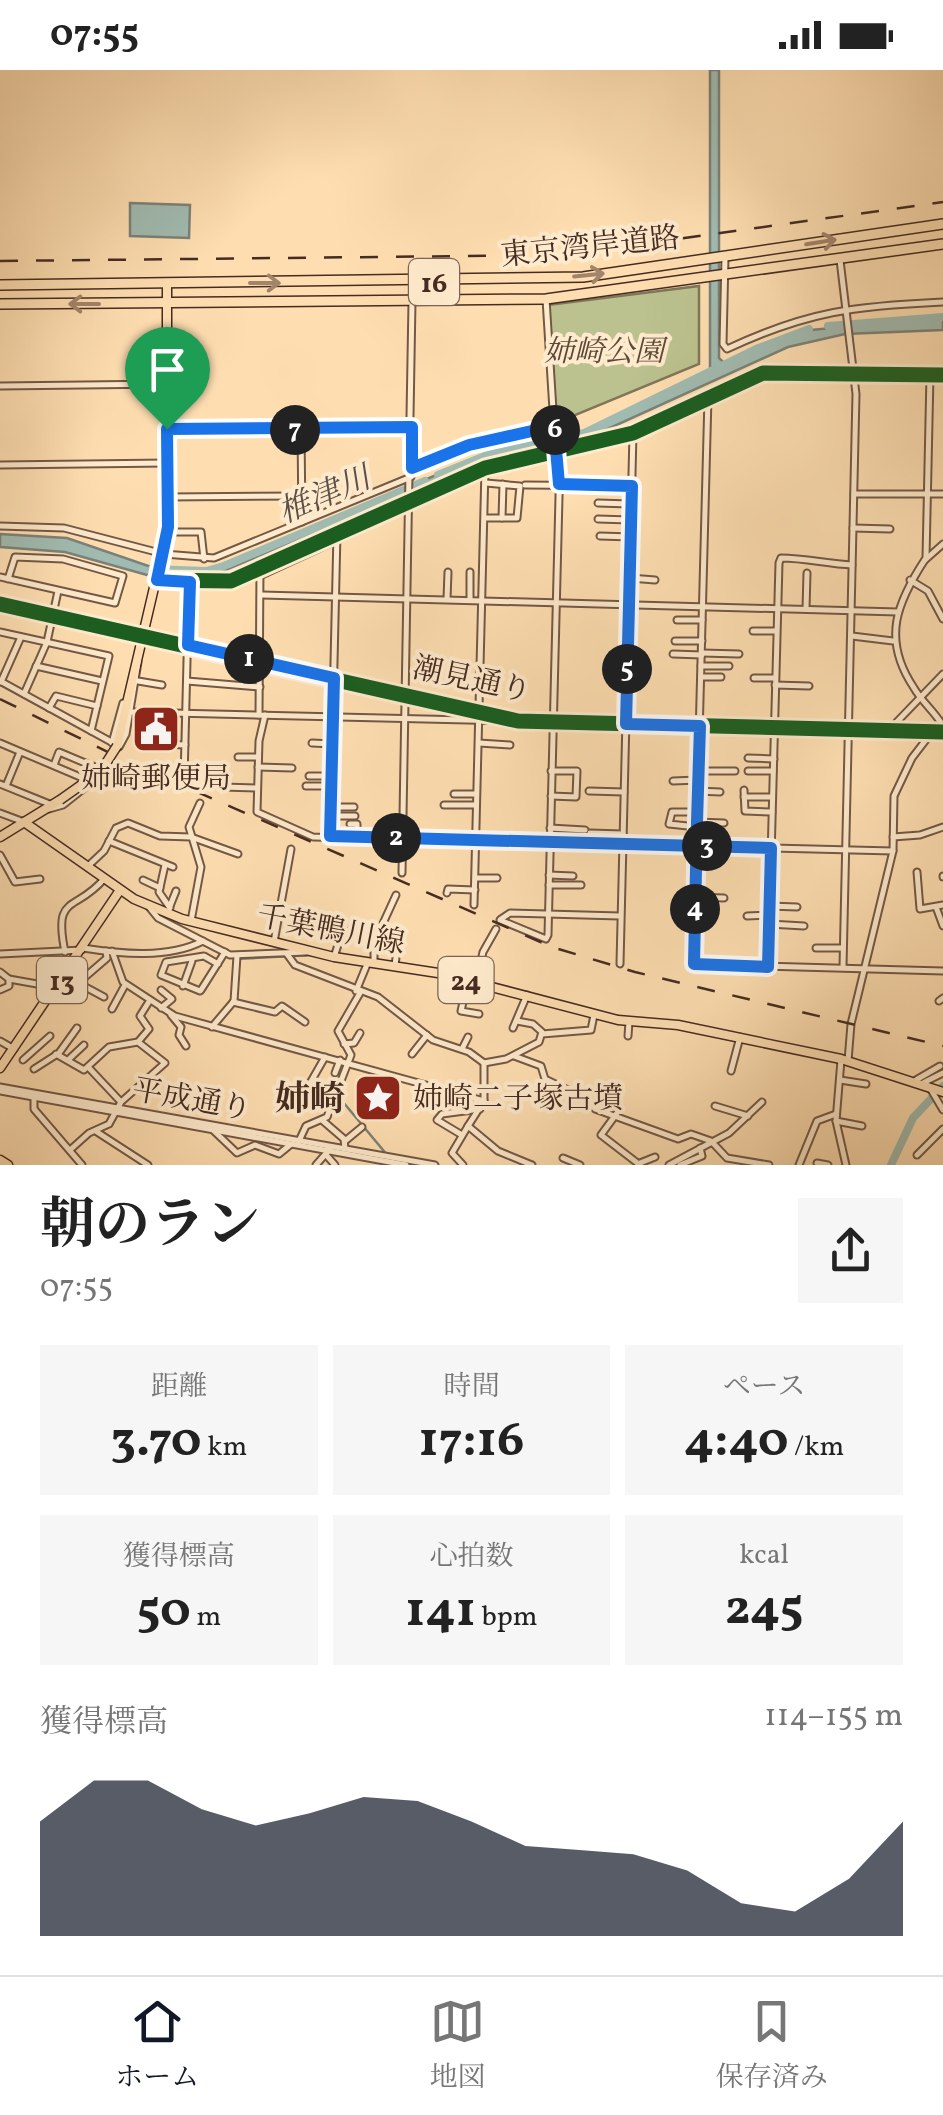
<!DOCTYPE html>
<html lang="ja">
<meta charset="utf-8">
<style>
body{margin:0;font-family:Vollkorn,"Noto Serif JP",serif;background:#f6f6f6;color:#222;height:100vh;display:flex;flex-direction:column;font-size:38px;white-space:nowrap}
*{box-sizing:border-box;margin:0}
p{font-size:32px;color:#767676}
.icon{flex:none;width:55px;height:55px;fill:none;stroke:currentColor;stroke-width:2;stroke-linecap:round;stroke-linejoin:round}
.map{position:relative;height:1095px;overflow:hidden}
.panel{display:flex;flex-direction:column;background:#fff;flex:1}
.panel>*{flex:none}
.pin{position:absolute;display:grid;place-items:center;width:85px;height:85px;color:#fff;margin:-102px -42px;border-radius:50% 50% 50% 0;rotate:-45deg;box-shadow:0 0 10px #0007}
.pin .icon{rotate:45deg}
.km{position:absolute;width:50px;height:50px;margin:-25px;border-radius:50%;background:#222;color:#fff;font-size:28px;line-height:50px;text-align:center}
.round{display:grid;place-items:center;flex:none;width:105px;height:105px;border-radius:0px;background:#f6f6f6}
.summary{display:flex;align-items:center;justify-content:space-between;height:170px;padding:0 40px}
h1{font-size:55px;font-weight:700;line-height:75px}
.metrics{display:grid;grid-template-columns:repeat(3,1fr);gap:15px;height:170px;padding:10px 40px}
.metrics div{display:grid;align-content:center;border-radius:0px;background:#f6f6f6;text-align:center}
.metrics b{font-size:50px;font-weight:700}
.metrics small{font-size:28px;font-weight:400}
.metrics p{font-size:28px}
.chart{height:280px;padding:20px 40px}
.chart p{display:flex;justify-content:space-between}
.chart svg{width:100%;height:180px;margin-top:10px;fill:#111827;opacity:.7}
.status{display:flex;justify-content:space-between;align-items:center;height:70px;padding:0 50px;background:#fff;direction:ltr}
.status svg{height:28px;fill:currentColor}
.tab-bar{display:flex;justify-content:space-around;align-items:center;height:140px;border-top:2px solid #e0e0e0;background:#fff;font-size:28px;color:#767676}
.tab-bar a{display:grid;justify-items:center;gap:5px}
.tab-bar .current{color:#111827}
.map>svg:first-child{display:block}
.green{fill:#bbc28f;stroke:#807658;stroke-width:2.5}
.water{fill:#a0bbb1;stroke:#7c8178;stroke-width:2.5}
.lines{fill:none;stroke-linecap:round;stroke-linejoin:round}
.stream{stroke:#7c8178;stroke-width:2.5}
.river{stroke:#a0bbb1;stroke-width:8}
.minor-casing{stroke:#735846;stroke-width:9}
.major-casing{stroke:#452b22;stroke-width:11}
.highway-casing{stroke:#452b22;stroke-width:12}
.minor{stroke:#feeacc;stroke-width:5}
.major{stroke:#fedeb1;stroke-width:8}
.highway{stroke:#fedeb1;stroke-width:9}
.rail{stroke:#452b22;stroke-width:2.5;stroke-dasharray:18 18;stroke-linecap:butt}
.major-bridge-casing{stroke:#452b22;stroke-width:11;stroke-linecap:butt}
.major-bridge{stroke:#fedeb1;stroke-width:8}
.cycleway-casing{stroke:#feeacc;stroke-width:21}
.cycleway{stroke:#1b5e20;stroke-width:15}
.oneway{stroke:#a2846a}
.route-casing{stroke:#fff;stroke-width:20}
.route{stroke:#1a73e8;stroke-width:12}
.labels{text-anchor:middle;stroke-width:8;stroke-linejoin:round;paint-order:stroke}
.shield{fill:#feeacc;stroke:#7c6455;stroke-width:2.5}
.shield-label{font-size:28px;font-weight:bold;fill:#452b22}
.street-label{font-size:30px;fill:#452b22;stroke:#feeacc}
.park-label{font-size:30px;font-style:italic;fill:#5d4938;stroke:#feeacc}
.poi-label{font-size:30px;fill:#452b22;stroke:#feeacc}
.water-label{font-size:32px;font-style:italic;fill:#5c4f46;stroke:#feeacc}
.quarter-label{font-size:35px;font-weight:bold;fill:#452b22;stroke:#feeacc}
</style>
<div class="status"><b>07:55</b><svg viewBox="0 0 49 12"><path d="M0 12V9h3v3zM5 12V6h3v6zM10 12V3h3v9zM15 12V0h3v12zM26 1h20v11H26zM47 4h2v5h-2z"/></svg></div>
<div class="map">
<svg width="943" height="1095" viewBox="0 0 943 1095">
<rect width="100%" height="100%" fill="#fedeb1"/>
<filter id="stains"><feTurbulence type="fractalNoise" baseFrequency=".002" numOctaves="4"/><feColorMatrix values="0 0 0 0 .2 0 0 0 0 .09 0 0 0 0 .02 0 0 0 .5 -.17"/></filter>
<radialGradient id="worn" r=".72"><stop offset=".6" stop-color="#630" stop-opacity="0"/><stop offset="1" stop-color="#630" stop-opacity=".3"/></radialGradient>
<path class="green" d="M699,216V294L556,353L548,235Z"/>
<g class="water">
<path d="M710,0H719V288L725,294L801,261L943,247V260L845,264L788,277L588,368L501,387L218,503L147,505L65,482L0,477V464L67,468L160,500H206L302,464L470,390L584,363L710,301Z"/>
<path d="M130,133L190,135L189,168L130,166Z"/>
</g>
<g class="lines">
<g class="stream">
<path d="M217,881L236,889L312,885"/>
<path d="M23,885L65,884"/>
<path d="M336,962L346,980"/>
<path d="M342,1010L338,1026L388,1086"/>
</g>
<g class="river">
<path d="M828,256L943,247"/>
<path d="M562,368L584,363L756,279L809,259"/>
<path d="M438,405L490,384L548,371"/>
<path d="M152,499L206,501L224,496L425,411"/>
<path d="M891,1095L913,1048L943,1016"/>
</g>
<g class="minor-casing">
<g id="minor">
<path d="M725,188L723,274L727,279C808,241 855,236 943,232"/>
<path d="M840,190L856,324L843,897"/>
<path d="M930,305L926,488C897,532 881,569 914,618C922,632 935,642 943,656"/>
<path d="M0,316L167,314"/>
<path d="M708,327L693,894L943,901"/>
<path d="M167,359L412,357"/>
<path d="M301,360L302,452"/>
<path d="M0,395L167,393"/>
<path d="M412,398L469,375L554,356"/>
<path d="M525,415L632,416"/>
<path d="M854,424H943"/>
<path d="M167,427L302,426"/>
<path d="M598,433L630,434"/>
<path d="M485,448H517L520,416L486,413"/>
<path d="M502,448L503,414"/>
<path d="M598,449L630,450"/>
<path d="M0,456L64,458L164,484L214,488L411,407"/>
<path d="M853,458L890,459"/>
<path d="M167,462H201L204,489"/>
<path d="M600,466L631,467"/>
<path d="M925,490L943,474"/>
<path d="M470,502V530"/>
<path d="M262,505L372,454L382,449L380,445"/>
<path d="M0,507L115,533L123,506L63,489L15,487L8,509"/>
<path d="M630,508L655,510"/>
<path d="M157,510L231,511L485,398L633,363L763,303L943,305"/>
<path d="M910,510L928,521L943,549"/>
<path d="M262,525L898,542"/>
<path d="M447,529L448,502"/>
<path d="M0,534L518,651L943,662"/>
<path d="M806,539L807,503"/>
<path d="M677,550H702"/>
<path d="M753,561H775"/>
<path d="M0,562L109,586L91,661"/>
<path d="M852,566L893,571"/>
<path d="M675,571H702"/>
<path d="M702,583L739,584"/>
<path d="M673,584L702,585"/>
<path d="M36,596L102,611"/>
<path d="M701,596H729"/>
<path d="M701,607H721"/>
<path d="M754,608H775"/>
<path d="M0,611L115,674"/>
<path d="M138,611L162,615"/>
<path d="M187,611L260,617"/>
<path d="M1,612L21,567"/>
<path d="M775,615L809,616"/>
<path d="M24,624L47,572L58,521"/>
<path d="M49,638L56,626L97,636"/>
<path d="M131,642L510,651"/>
<path d="M259,645L260,498"/>
<path d="M265,645L259,671L257,742L313,767L893,781"/>
<path d="M890,659L943,604"/>
<path d="M0,673L85,709"/>
<path d="M112,673L123,633"/>
<path d="M312,673L332,674"/>
<path d="M479,673L510,675"/>
<path d="M164,674L185,675"/>
<path d="M119,677L126,664L138,592"/>
<path d="M238,687H258"/>
<path d="M748,688L774,689"/>
<path d="M54,695L59,682L97,698"/>
<path d="M258,697L292,698"/>
<path d="M698,701H735"/>
<path d="M748,701H773"/>
<path d="M309,706H331"/>
<path d="M184,710L189,512"/>
<path d="M673,711L698,710"/>
<path d="M0,714L52,735"/>
<path d="M6,716L20,682"/>
<path d="M306,716H331"/>
<path d="M223,717L257,718"/>
<path d="M744,720L745,741L772,742"/>
<path d="M589,721L624,722"/>
<path d="M698,721L720,722"/>
<path d="M454,724H476"/>
<path d="M551,726L576,727L577,701H551"/>
<path d="M744,727H772"/>
<path d="M444,735H476"/>
<path d="M330,737H354"/>
<path d="M49,739L63,735L107,700L105,695"/>
<path d="M0,743L24,752"/>
<path d="M330,746H355"/>
<path d="M697,752L724,753"/>
<path d="M350,754H357V767"/>
<path d="M697,757L669,754L672,742H697"/>
<path d="M550,758L585,760"/>
<path d="M590,763L623,764"/>
<path d="M330,765L337,463"/>
<path d="M893,767L920,765L943,757"/>
<path d="M109,771L173,797"/>
<path d="M0,785L15,812L40,809"/>
<path d="M165,795L159,822L170,838"/>
<path d="M87,797L104,781L116,758L128,753L160,766L191,767L238,784"/>
<path d="M917,802L920,839L943,835"/>
<path d="M402,803L412,232"/>
<path d="M549,805L573,806"/>
<path d="M943,806V807"/>
<path d="M476,808H497"/>
<path d="M143,810L160,818"/>
<path d="M549,815H581"/>
<path d="M447,823L448,819L475,820"/>
<path d="M695,827L724,828"/>
<path d="M474,835L485,398"/>
<path d="M170,836L176,821"/>
<path d="M769,836L797,837"/>
<path d="M149,837L158,848L230,885L306,882"/>
<path d="M936,837L943,856"/>
<path d="M747,846L769,845"/>
<path d="M501,849L510,843L620,846"/>
<path d="M500,850L546,869L548,865L560,387L554,356L546,229"/>
<path d="M191,851L201,797L189,757L200,733"/>
<path d="M769,854L804,856"/>
<path d="M341,871L353,858"/>
<path d="M274,872L291,779"/>
<path d="M83,878C121,884 168,889 203,871"/>
<path d="M816,878H842"/>
<path d="M112,881L123,912L175,946L484,1031"/>
<path d="M65,882C53,823 75,843 104,809"/>
<path d="M0,884L82,880"/>
<path d="M287,884L295,895L378,927L433,970L469,982L484,993L506,989L539,972L542,962L533,954L517,951"/>
<path d="M334,887L341,866"/>
<path d="M374,892V873L396,825"/>
<path d="M218,894L204,886L166,892L161,905L200,921L201,920L225,882"/>
<path d="M620,894L633,363"/>
<path d="M395,895L398,873"/>
<path d="M768,897L779,493L781,488C806,488 827,494 852,495"/>
<path d="M0,902L9,909L54,917"/>
<path d="M468,910L461,941L479,944"/>
<path d="M61,912L78,913L104,927"/>
<path d="M476,912L483,882L496,859"/>
<path d="M78,913L107,888L106,881"/>
<path d="M183,916L192,891"/>
<path d="M0,920L9,916V909"/>
<path d="M356,921L368,892"/>
<path d="M939,931L943,928"/>
<path d="M233,932L275,942L282,936L305,952"/>
<path d="M161,938L172,929L161,920"/>
<path d="M112,939L125,915"/>
<path d="M171,945L181,957L179,965L186,976"/>
<path d="M212,957L234,931L237,886"/>
<path d="M513,958L527,925"/>
<path d="M542,964L591,960L594,945"/>
<path d="M628,966L629,952"/>
<path d="M0,971L14,979"/>
<path d="M344,974L354,973L360,963"/>
<path d="M462,979L468,967"/>
<path d="M56,984L84,1000L109,977L138,972"/>
<path d="M412,984L427,965"/>
<path d="M514,986L541,996L545,1009L587,1029L595,1039L678,1069L691,1064L711,1071L727,1088L769,1095"/>
<path d="M23,990L50,966"/>
<path d="M68,990L84,975"/>
<path d="M841,990L836,1051L846,1095"/>
<path d="M848,991L851,954L893,781L894,726L912,688L932,662"/>
<path d="M484,993V1031L468,1056L498,1081L532,1095"/>
<path d="M89,998L120,1031"/>
<path d="M34,999L59,983L77,958"/>
<path d="M731,1001L740,967"/>
<path d="M335,1003L340,990"/>
<path d="M840,1010L866,1014"/>
<path d="M916,1010L940,996"/>
<path d="M923,1013L943,1003"/>
<path d="M309,1015L325,987"/>
<path d="M0,1017L435,1095"/>
<path d="M930,1018L943,1040"/>
<path d="M0,1021L406,1095"/>
<path d="M34,1029V1039L82,1095"/>
<path d="M715,1036L748,1046"/>
<path d="M617,1043L601,1065L640,1095"/>
<path d="M322,1050L344,1069L345,1079"/>
<path d="M836,1051L862,1056"/>
<path d="M214,1061L237,1083L255,1075L279,1084L290,1075"/>
<path d="M97,1062L148,1095"/>
<path d="M462,1065L437,1050L442,1044L480,1039"/>
<path d="M345,1071L362,1057"/>
<path d="M298,1073L306,1056L327,1047L351,985L338,961L360,923"/>
<path d="M70,1080L89,1063L109,1054L121,1032L165,993L138,972L149,959L140,946L150,930"/>
<path d="M917,1085L943,1059"/>
<path d="M327,1086L335,1095"/>
<path d="M563,1088L580,1095"/>
<path d="M640,1093L655,1087"/>
<path d="M817,1093L828,1095"/>
<path d="M316,1095L330,1079"/>
<path d="M463,1095L452,1083L468,1056"/>
<path d="M669,1095L729,1063L762,1032"/>
<path d="M680,1095L702,1086L700,1078"/>
<path d="M799,1095L817,1051L836,1044"/>
</g>
</g>
<g class="major-casing">
<g id="major">
<path d="M117,676L167,462V214"/>
<path d="M24,752L134,829L182,849L334,887L438,903L618,950L678,955L841,989L943,1022"/>
<path d="M0,767L60,730"/>
<path d="M0,998L120,820"/>
<path d="M0,1090L8,1095"/>
</g>
</g>
<g class="highway-casing">
<g id="highway">
<path d="M0,215L583,207L943,154"/>
<path d="M0,234L546,229L943,174"/>
</g>
</g>
<use href="#minor" class="minor"/>
<use href="#major" class="major"/>
<use href="#highway" class="highway"/>
<g class="rail">
<path d="M0,191L562,185L943,132"/>
<path d="M0,629L124,690L552,877L635,902L943,976"/>
</g>
<g class="major-bridge-casing">
<path id="major-bridge" d="M60,730L101,701L117,676"/>
</g>
<use href="#major-bridge" class="major-bridge"/>
<g class="cycleway-casing">
<g id="cycleway">
<path d="M157,510L231,511L485,398L633,363L763,303L943,305"/>
<path d="M0,534L518,651L943,662"/>
</g>
</g>
<use href="#cycleway" class="cycleway"/>
</g>
<defs><path id="oneway-shaft" d="M-6 0H5M1.5-3L5.5 0L1.5 3" fill="none" stroke-width="1.6" stroke-linecap="round" stroke-linejoin="round" transform="scale(2.5)"/></defs>
<g class="oneway">
<use href="#oneway-shaft" transform="translate(821 172) rotate(-9)"/>
<use href="#oneway-shaft" transform="translate(589 205) rotate(-6)"/>
<use href="#oneway-shaft" transform="translate(265 213)"/>
<use href="#oneway-shaft" transform="translate(84 234) rotate(180)"/>
</g>
<g class="lines">
<g class="route-casing">
<path id="route" d="M167,359L168,457L157,510L190,512L188,575L334,608L330,766C477,769 624,773 771,778L768,897L694,894C695,847 696,799 697,752L700,656L626,654L632,416L559,414L554,356L469,375L412,398V357L167,359"/>
</g>
<use href="#route" class="route"/>
</g>
<defs>
<g id="civic-square" transform="scale(2.5)"><rect x="-9" y="-9" width="18" height="18" rx="4" fill="#8f2418" stroke="#feeacc"/><path d="M-.6-6.5H3V-4.5H.6V-3L4-1V1h2V6H-6V1h2V-1L-.6-3ZM-1.2 2.5V6h2.4V2.5Z" fill="#fff"/></g>
<g id="sight-square" transform="scale(2.5)"><rect x="-9" y="-9" width="18" height="18" rx="4" fill="#8f2418" stroke="#feeacc"/><path d="M0-6L1.8-2.2L6-1.7L2.9 1.2L3.7 5.4L0 3.3L-3.7 5.4L-2.9 1.2L-6-1.7L-1.8-2.2Z" fill="#fff"/></g>
</defs>
<g fill-rule="evenodd">
<use href="#civic-square" x="156" y="659"/>
<use href="#sight-square" x="378" y="1028"/>
</g>
<g class="labels">
<g class="shield">
<rect x="409" y="189" width="50" height="46" rx="8"/>
<rect x="37" y="887" width="50" height="46" rx="8"/>
<rect x="438.5" y="887" width="55" height="46" rx="8"/>
</g>
<g class="shield-label">
<text x="434" y="222">16</text>
<text x="62" y="920">13</text>
<text x="466" y="920">24</text>
</g>
<g class="street-label">
<text transform="translate(590 176) rotate(-6)" y="10">東京湾岸道路</text>
<text transform="translate(472 609) rotate(12)" y="10">潮見通り</text>
<text transform="translate(331 859) rotate(11)" y="10">千葉鴨川線</text>
<text transform="translate(192 1029) rotate(10)" y="10">平成通り</text>
</g>
<g class="park-label">
<text x="604" y="291">姉崎公園</text>
</g>
<g class="poi-label">
<text x="156" y="718">姉崎郵便局</text>
<text x="413" y="1038" text-anchor="start">姉崎二子塚古墳</text>
</g>
<g class="water-label">
<text transform="translate(324 424) rotate(-23)" y="11">椎津川</text>
</g>
<g class="quarter-label">
<text x="310" y="1040">姉崎</text>
</g>
</g>
<rect width="100%" height="100%" filter="url(#stains)"/>
<rect width="100%" height="100%" fill="url(#worn)"/>
</svg>
<div class="pin" style="left:167px;top:359px;background:#1e9e55"><svg class="icon" aria-label="arrive" viewBox="0 0 24 24"><path d="M6 21V4h12l-3 4 3 4H6"/></svg></div>
<b class="km" style="left:249px;top:589px">1</b>
<b class="km" style="left:396px;top:768px">2</b>
<b class="km" style="left:707px;top:776px">3</b>
<b class="km" style="left:695px;top:839px">4</b>
<b class="km" style="left:627px;top:599px">5</b>
<b class="km" style="left:555px;top:360px">6</b>
<b class="km" style="left:295px;top:360px">7</b>
</div>
<section class="panel">
<div class="summary"><div><h1>朝のラン</h1><p>07:55</p></div><a class="round"><svg class="icon" aria-label="share" viewBox="0 0 24 24"><path d="M12 15V3M7 8l5-5 5 5M5 13v7h14v-7"/></svg></a></div>
<div class="metrics">
<div><p>距離</p><b>3.70<small> km</small></b></div>
<div><p>時間</p><b>17:16</b></div>
<div><p>ペース</p><b>4:40<small> /km</small></b></div>
</div>
<div class="metrics">
<div><p>獲得標高</p><b>50<small> m</small></b></div>
<div><p>心拍数</p><b>141<small> bpm</small></b></div>
<div><p>kcal</p><b>245</b></div>
</div>
<div class="chart"><p><span>獲得標高</span>114–155 m</p>
<svg viewBox="0 0 160 44" preserveAspectRatio="none"><path d="M0 44V16L10 6L20 6L30 13L40 17L50 14L60 10L70 11L80 16L90 22L100 23L110 24L120 28L130 36L140 38L150 30L160 16V44z"/></svg>
</div>
</section>
<nav class="tab-bar">
<a class="current"><svg class="icon" aria-label="home" viewBox="0 0 24 24"><path d="M3 11l9-7 9 7M6 9v11h12V9"/></svg>ホーム</a>
<a><svg class="icon" aria-label="map" viewBox="0 0 24 24"><path d="M3 6l6-2 6 2 6-2v14l-6 2-6-2-6 2zM9 4v14M15 6v14"/></svg>地図</a>
<a><svg class="icon" aria-label="saved" viewBox="0 0 24 24"><path d="M7 4h10v16l-5-4-5 4z"/></svg>保存済み</a>
</nav>
